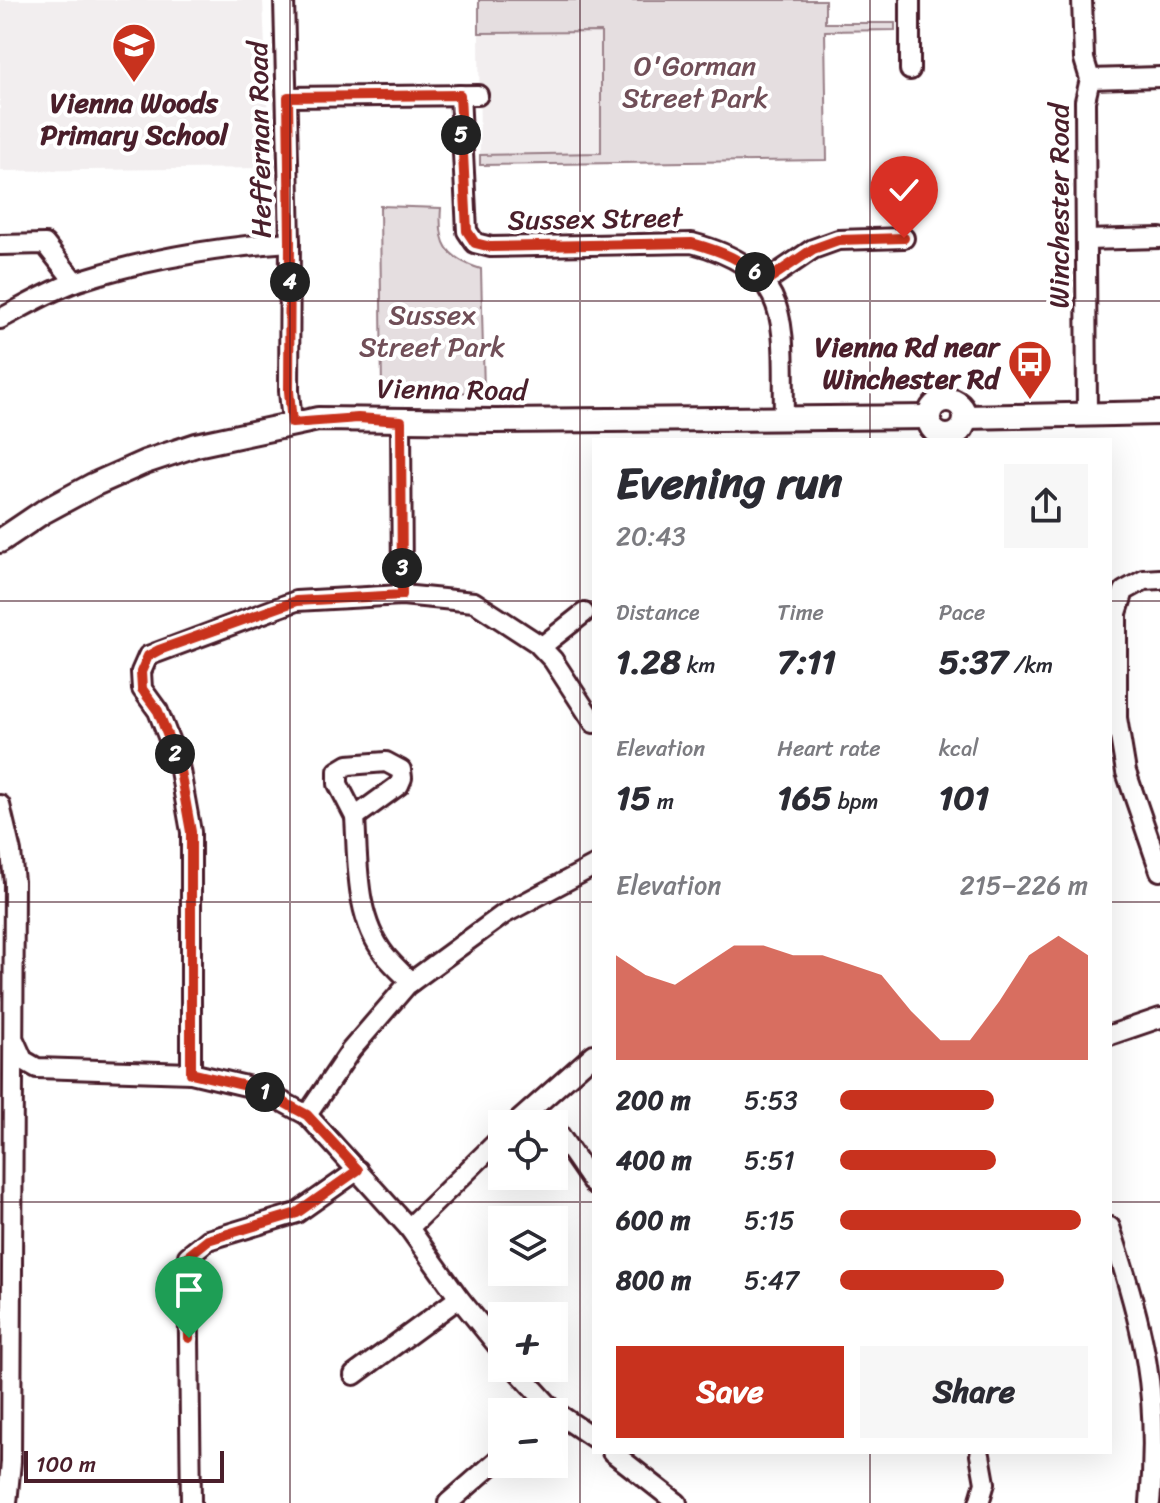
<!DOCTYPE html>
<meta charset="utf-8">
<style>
body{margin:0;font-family:Sriracha,sans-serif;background:#f7f7f7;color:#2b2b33;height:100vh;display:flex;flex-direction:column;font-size:30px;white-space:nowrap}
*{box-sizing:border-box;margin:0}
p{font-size:26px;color:#7c7c81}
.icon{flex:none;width:44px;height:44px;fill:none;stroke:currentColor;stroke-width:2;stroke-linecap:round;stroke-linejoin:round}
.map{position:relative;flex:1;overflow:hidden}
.panel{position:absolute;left:592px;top:438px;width:520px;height:1016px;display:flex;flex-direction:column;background:#fff;border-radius:0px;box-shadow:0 8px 32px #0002}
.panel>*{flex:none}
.tools{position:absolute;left:488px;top:1110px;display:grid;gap:16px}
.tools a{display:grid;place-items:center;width:80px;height:80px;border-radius:0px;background:#fff;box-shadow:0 8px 32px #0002;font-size:40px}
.scale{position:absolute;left:24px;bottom:20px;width:200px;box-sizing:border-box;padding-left:8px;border:4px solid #4a1f2b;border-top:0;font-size:22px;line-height:28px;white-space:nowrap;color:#4a1f2b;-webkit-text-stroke:6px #fff;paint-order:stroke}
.pin{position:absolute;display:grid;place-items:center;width:68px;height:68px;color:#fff;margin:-82px -34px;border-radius:50% 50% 50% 0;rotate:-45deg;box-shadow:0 0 8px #0007}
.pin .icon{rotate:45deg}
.km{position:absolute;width:40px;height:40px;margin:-20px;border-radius:50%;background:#222;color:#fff;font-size:22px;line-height:40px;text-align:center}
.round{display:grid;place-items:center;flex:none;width:84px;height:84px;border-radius:0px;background:#f7f7f7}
.headline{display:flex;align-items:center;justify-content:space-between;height:136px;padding:0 24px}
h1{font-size:44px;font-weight:700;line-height:60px}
.metrics{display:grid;grid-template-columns:repeat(3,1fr);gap:12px;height:136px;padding:8px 24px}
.metrics div{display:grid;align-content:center}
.metrics b{font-size:34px;font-weight:700}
.metrics small{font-size:22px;font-weight:400}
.metrics p{font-size:22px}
.chart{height:224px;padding:16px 24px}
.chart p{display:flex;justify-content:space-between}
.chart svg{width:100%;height:144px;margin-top:8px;fill:#c8321e;opacity:.7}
.cta{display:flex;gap:16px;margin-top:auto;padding:16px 24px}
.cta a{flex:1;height:92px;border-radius:0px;background:#c8321e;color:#fff;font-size:32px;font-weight:700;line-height:92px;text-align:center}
.cta a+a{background:#f7f7f7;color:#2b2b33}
ul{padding:0 24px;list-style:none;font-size:26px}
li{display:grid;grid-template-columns:128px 96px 1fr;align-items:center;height:60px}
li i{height:20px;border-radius:10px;background:#c8321e}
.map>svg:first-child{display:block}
.built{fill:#f2eeef}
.green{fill:#e5dee0;stroke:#987e86;stroke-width:2}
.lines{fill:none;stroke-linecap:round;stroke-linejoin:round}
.minor-casing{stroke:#4a1f2b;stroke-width:24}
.major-casing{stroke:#4a1f2b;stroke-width:28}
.minor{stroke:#fff;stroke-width:18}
.major{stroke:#fff;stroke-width:22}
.route-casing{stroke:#fff;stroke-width:16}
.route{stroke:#c8321e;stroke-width:10}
.grid{fill:none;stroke:#4a1f2b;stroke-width:2;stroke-opacity:0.55}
.labels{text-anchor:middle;stroke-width:8;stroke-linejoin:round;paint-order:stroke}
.park-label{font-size:28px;fill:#714f58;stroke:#fff}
.poi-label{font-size:28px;font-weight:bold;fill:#4a1f2b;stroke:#fff}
.street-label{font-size:28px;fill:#4a1f2b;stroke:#fff}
</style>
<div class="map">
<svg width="1160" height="1503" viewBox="0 0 1160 1503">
<rect width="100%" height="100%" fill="#fff"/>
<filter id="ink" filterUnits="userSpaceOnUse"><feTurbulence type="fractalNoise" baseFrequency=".0125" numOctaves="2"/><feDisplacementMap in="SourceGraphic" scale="16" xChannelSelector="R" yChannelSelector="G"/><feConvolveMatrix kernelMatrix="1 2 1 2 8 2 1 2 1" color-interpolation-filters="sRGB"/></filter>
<g filter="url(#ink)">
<g class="built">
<path d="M0,0H263L270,168L0,171Z"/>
<path d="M601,31L602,153L480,155L479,33Z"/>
</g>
<g class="green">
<path d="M479,0H825V23H895V30L825,31L827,160L480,165V155L601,153V32L479,33Z"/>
<path d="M380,206L441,208C438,244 446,258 481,269L484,392L382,394Z"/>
</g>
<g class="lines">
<g class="minor-casing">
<g id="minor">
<path d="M284,0L290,242L289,391L292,423"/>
<path d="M1082,0L1084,59L1090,79L1085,101L1087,414"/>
<path d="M910,70V0"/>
<path d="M1090,79L1160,77"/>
<path d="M460,95L467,231L475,243L491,247L692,243C797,271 782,327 784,417"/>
<path d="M288,97L478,95"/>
<path d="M1086,240L1160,238"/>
<path d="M0,245L45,244L75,282"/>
<path d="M766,281L813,249L838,240L904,238"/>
<path d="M0,319C25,306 51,290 78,281C147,259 218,247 290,242"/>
<path d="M401,421L402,595"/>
<path d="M946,436V440"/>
<path d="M1160,579L1144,580L1124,591L1117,613V718L1126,772L1160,871"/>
<path d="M541,647L584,613"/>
<path d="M386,762L401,770L402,778L399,785L355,817L338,784V771L348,765Z"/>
<path d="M0,805L11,852L14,882L11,1462L7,1503"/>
<path d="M355,817C358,862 355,918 385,955C393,965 402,973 411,982"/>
<path d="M1110,1035L1160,1018"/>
<path d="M15,1042L23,1060L37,1068L191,1073L259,1089L307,1115L409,1228L459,1298L502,1351"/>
<path d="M191,1073V832L179,765L158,711L142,689L141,672L148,656L296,601L402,595L474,602L537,643L553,660L594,723"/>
<path d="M307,1115L351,1050L407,985L504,914L594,866"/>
<path d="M515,1124L594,1054"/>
<path d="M554,1127L594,1185"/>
<path d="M1110,1227C1144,1328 1160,1395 1150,1503"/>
<path d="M409,1228L502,1137"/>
<path d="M515,1368L554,1411L594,1438"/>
<path d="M354,1375L459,1298"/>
<path d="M612,1452L677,1503"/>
<path d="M191,1503L188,1256L208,1240L297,1213L358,1170"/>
<path d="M448,1503L502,1456"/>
<path d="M979,1503L985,1483L980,1455"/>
</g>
</g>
<g class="major-casing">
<g id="major">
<circle cx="947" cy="418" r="18"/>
<path d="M965,417L1160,413"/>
<path d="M0,541L43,512L93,485L145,462L196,445L318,419L496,421L929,417"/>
</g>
</g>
<use href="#minor" class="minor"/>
<use href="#major" class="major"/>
</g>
</g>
<g class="lines" filter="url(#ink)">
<g class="route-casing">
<path id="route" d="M189,1338L188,1256L208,1240L297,1213L358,1170L307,1115L259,1089L191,1073V832L179,765L158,711L142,689L141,672L148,656L159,650L296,601L402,595L401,421L358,418L292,423L289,391L290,242L288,97L460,95L467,231L475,243L491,247L692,243C724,252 741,259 766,281L813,249L838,240L904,238"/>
</g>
<use href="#route" class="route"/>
</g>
<path class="grid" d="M290,0V1503M580,0V1503M870,0V440M0,301H1160M0,601H594M1110,601H1160M0,902H594M1110,902H1160M0,1202H594M1110,1202H1160M870,1452V1503"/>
<defs>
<g id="school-pin" transform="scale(2.3)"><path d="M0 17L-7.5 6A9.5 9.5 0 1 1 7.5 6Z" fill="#c8321e" stroke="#fff"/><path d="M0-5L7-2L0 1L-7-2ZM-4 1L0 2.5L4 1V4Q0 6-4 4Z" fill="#fff"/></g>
<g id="bus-pin" transform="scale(2.3)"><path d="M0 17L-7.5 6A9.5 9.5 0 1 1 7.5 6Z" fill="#c8321e" stroke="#fff"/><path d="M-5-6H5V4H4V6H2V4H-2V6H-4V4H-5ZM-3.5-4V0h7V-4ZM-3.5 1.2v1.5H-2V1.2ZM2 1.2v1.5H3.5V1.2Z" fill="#fff"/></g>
</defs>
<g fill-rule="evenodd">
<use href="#school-pin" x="134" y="45"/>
<use href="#bus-pin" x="1030" y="362"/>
</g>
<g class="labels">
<g class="park-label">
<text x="695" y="75">O'Gorman<tspan x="695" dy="32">Street Park</tspan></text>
<text x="432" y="324">Sussex<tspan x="432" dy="32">Street Park</tspan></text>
</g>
<g class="poi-label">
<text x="134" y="112">Vienna Woods<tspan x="134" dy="32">Primary School</tspan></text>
<text x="999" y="356" text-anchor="end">Vienna Rd near<tspan x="999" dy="32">Winchester Rd</tspan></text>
</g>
<g class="street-label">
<text transform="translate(259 140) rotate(-91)" y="10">Heffernan Road</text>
<text transform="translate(1058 206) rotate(-90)" y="10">Winchester Road</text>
<text transform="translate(595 218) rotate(-1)" y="10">Sussex Street</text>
<text transform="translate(452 389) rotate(1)" y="10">Vienna Road</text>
</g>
</g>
</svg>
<div class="tools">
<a><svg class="icon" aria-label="locate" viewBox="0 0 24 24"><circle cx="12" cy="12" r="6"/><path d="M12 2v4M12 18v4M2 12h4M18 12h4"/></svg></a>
<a><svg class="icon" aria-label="layers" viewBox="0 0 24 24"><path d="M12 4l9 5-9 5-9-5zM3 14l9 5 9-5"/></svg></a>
<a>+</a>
<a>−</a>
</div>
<div class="scale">100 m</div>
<div class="pin" style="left:189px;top:1338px;background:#1e9e55"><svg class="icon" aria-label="arrive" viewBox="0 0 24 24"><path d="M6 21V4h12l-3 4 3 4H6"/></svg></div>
<div class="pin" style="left:904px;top:238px;background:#d93025"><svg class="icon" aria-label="check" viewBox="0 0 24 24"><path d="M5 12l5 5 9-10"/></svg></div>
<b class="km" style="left:265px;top:1092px">1</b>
<b class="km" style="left:175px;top:754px">2</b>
<b class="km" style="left:402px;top:568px">3</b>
<b class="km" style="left:290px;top:282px">4</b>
<b class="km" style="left:461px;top:135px">5</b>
<b class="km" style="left:755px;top:272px">6</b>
<section class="panel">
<div class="headline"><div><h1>Evening run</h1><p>20:43</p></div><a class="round"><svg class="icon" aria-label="share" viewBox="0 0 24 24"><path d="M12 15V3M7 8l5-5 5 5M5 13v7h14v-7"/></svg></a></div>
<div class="metrics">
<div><p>Distance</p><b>1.28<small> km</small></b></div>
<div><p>Time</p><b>7:11</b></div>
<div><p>Pace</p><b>5:37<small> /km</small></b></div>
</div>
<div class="metrics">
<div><p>Elevation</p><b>15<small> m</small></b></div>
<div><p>Heart rate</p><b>165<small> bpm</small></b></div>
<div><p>kcal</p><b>101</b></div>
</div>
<div class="chart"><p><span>Elevation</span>215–226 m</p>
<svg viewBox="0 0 160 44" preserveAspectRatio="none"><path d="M0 44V12L10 18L20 21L30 15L40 9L50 9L60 12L70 12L80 15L90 18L100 29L110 38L120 38L130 26L140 12L150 6L160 12V44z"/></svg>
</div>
<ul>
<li><b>200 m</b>5:53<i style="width:62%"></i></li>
<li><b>400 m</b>5:51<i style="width:63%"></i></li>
<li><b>600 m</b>5:15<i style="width:97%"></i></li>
<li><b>800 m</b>5:47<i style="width:66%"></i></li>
</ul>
<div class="cta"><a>Save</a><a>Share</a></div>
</section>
</div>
